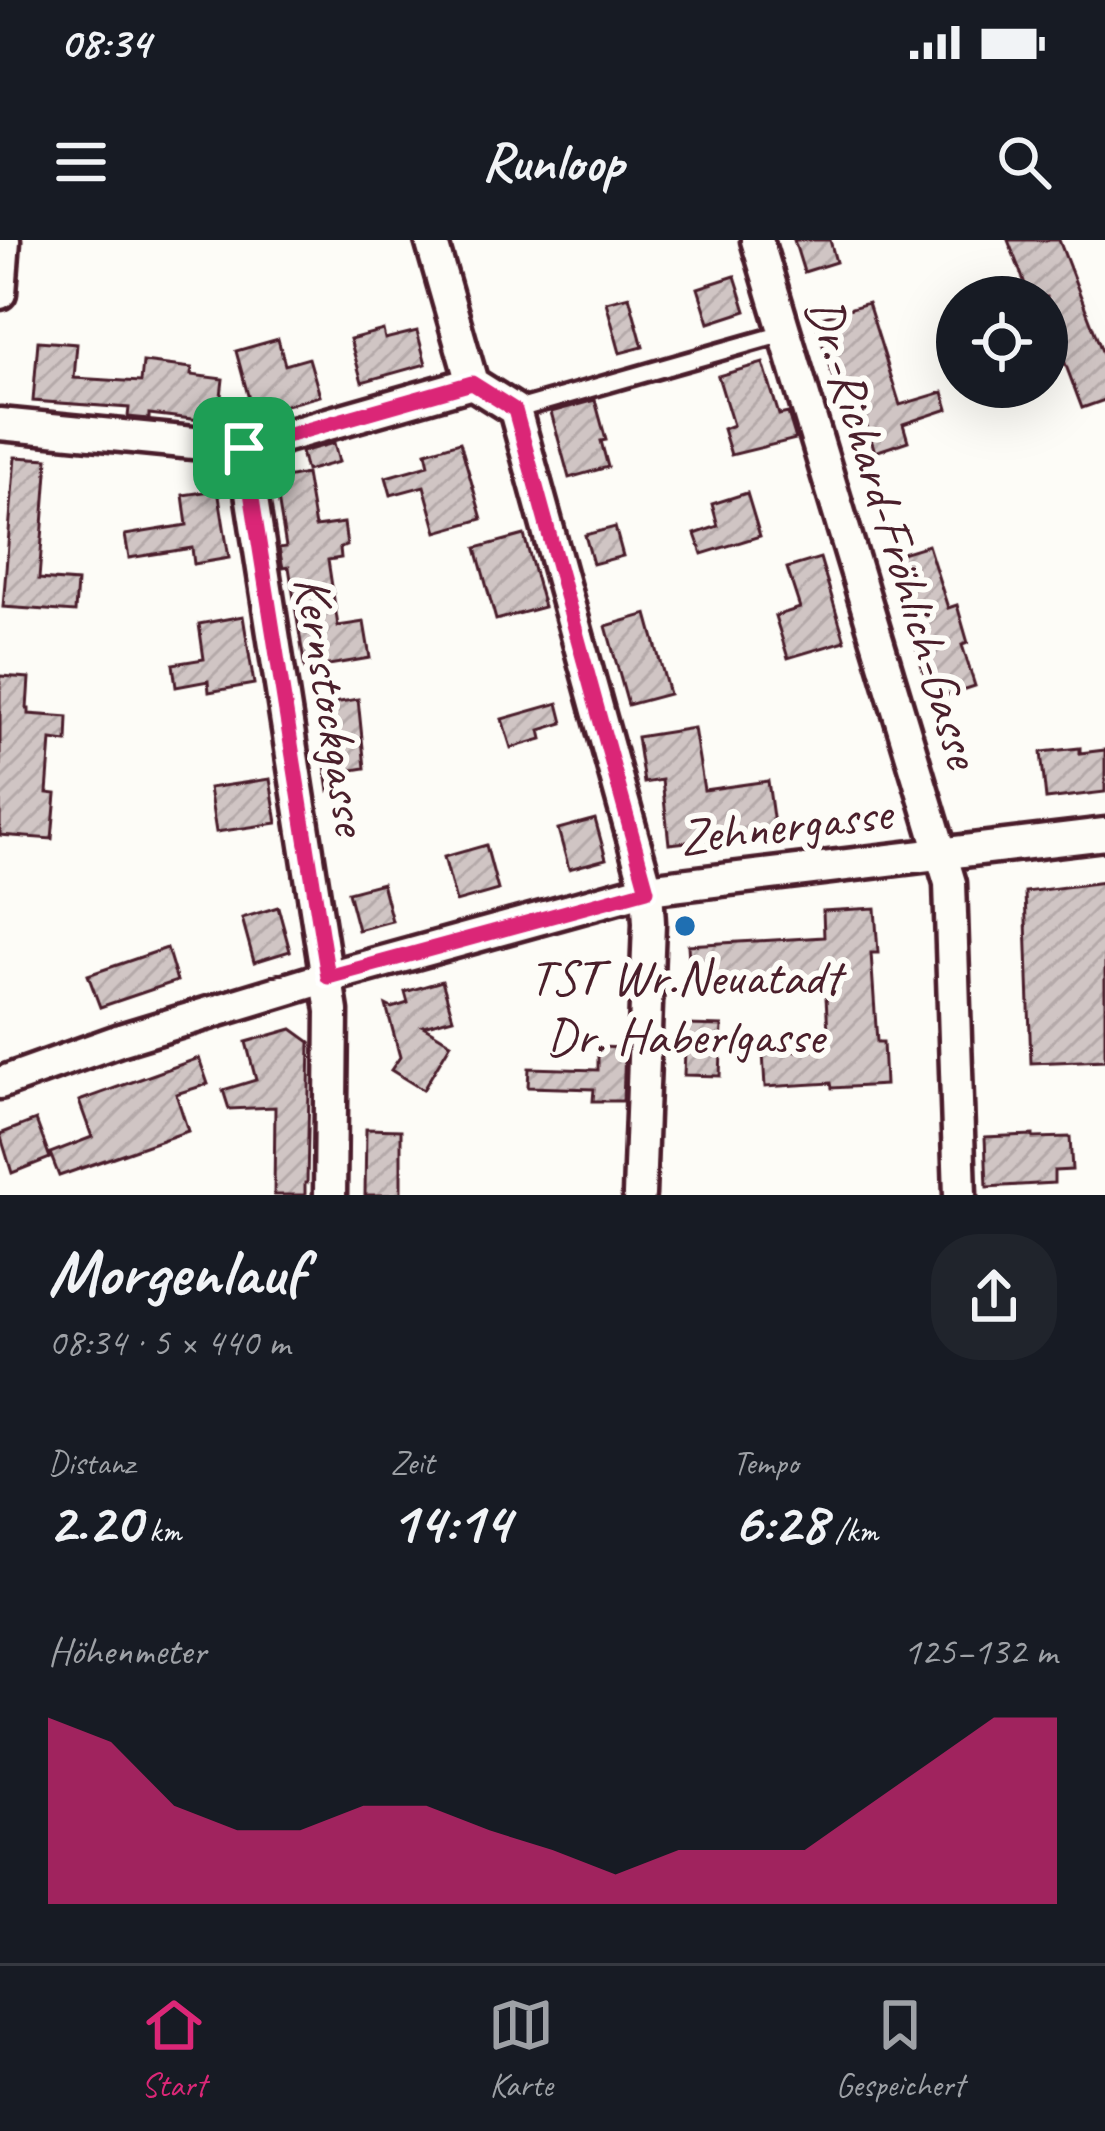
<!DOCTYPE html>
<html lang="de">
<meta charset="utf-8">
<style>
body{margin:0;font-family:Caveat,sans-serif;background:#20242c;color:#f1f3f6;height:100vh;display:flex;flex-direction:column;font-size:45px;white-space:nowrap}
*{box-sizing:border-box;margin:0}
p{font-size:39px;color:#9ea1a6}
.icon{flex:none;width:66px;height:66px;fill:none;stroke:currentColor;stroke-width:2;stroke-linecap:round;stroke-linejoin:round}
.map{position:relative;height:955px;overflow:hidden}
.panel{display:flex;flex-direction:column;background:#171b24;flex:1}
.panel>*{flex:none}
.controls{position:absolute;left:936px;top:36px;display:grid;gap:24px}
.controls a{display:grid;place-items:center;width:132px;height:132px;border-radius:50%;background:#171b24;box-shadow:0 12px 48px #0002;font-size:60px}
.pin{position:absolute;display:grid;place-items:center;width:102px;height:102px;color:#fff;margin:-51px;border-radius:24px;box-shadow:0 6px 18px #0006}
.round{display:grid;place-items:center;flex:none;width:126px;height:126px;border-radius:48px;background:#20242c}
.overview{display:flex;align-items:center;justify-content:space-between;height:204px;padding:0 48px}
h1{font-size:66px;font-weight:700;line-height:90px}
.figures{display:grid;grid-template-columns:repeat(3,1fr);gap:18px;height:204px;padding:12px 48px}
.figures div{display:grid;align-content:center}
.figures b{font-size:60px;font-weight:700}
.figures small{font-size:33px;font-weight:400}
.figures p{font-size:33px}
.chart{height:336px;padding:24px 48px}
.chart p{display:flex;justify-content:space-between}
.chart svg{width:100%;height:216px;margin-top:12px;fill:#db2777;opacity:.7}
.status{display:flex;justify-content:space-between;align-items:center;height:84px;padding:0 60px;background:#171b24;direction:ltr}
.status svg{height:33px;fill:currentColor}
header{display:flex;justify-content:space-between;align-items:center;height:156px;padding:0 48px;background:#171b24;font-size:54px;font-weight:700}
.tab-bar{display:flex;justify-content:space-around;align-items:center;height:168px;border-top:3px solid #363941;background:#171b24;font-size:33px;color:#9ea1a6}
.tab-bar a{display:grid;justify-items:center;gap:6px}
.tab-bar .on{color:#db2777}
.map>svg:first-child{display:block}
.building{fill:url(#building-hatch);stroke:#4a1f2b;stroke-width:3}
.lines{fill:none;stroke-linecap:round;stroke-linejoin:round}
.service-casing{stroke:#4a1f2b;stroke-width:24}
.minor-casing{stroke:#4a1f2b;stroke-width:39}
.service{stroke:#fdfcf7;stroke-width:15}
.minor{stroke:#fdfcf7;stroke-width:30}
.route-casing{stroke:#fff;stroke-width:24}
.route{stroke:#db2777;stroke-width:15}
.poi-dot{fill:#1f6fb2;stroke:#fdfcf7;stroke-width:4.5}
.labels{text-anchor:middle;stroke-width:12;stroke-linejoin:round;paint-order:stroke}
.street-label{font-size:51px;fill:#4a1f2b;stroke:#fdfcf7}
.poi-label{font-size:51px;fill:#4a1f2b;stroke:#fdfcf7}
</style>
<div class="status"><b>08:34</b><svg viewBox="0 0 49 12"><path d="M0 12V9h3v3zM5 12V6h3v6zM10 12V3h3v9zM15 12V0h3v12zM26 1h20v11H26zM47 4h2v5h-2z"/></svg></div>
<header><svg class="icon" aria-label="menu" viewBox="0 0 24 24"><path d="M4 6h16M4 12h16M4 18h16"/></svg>Runloop<svg class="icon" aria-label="search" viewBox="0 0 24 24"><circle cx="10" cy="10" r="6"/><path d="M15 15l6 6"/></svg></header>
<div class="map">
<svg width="1105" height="955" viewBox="0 0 1105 955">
<defs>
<pattern id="building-hatch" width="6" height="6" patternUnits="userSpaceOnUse" patternTransform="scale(3)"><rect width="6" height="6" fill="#d0c5c4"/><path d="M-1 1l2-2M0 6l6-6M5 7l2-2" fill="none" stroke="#b4a9a9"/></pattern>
</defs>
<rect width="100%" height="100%" fill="#fdfcf7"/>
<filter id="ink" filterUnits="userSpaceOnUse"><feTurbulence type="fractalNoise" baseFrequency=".00833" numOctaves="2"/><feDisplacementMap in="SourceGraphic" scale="24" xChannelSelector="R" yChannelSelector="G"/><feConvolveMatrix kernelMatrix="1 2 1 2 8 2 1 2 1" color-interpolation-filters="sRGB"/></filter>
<g filter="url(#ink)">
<g class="building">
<path d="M794,0H830L836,22L804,32Z"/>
<path d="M1008,0H1059L1105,119V160L1082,168L1065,123L1047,130V57H1030Z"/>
<path d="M735,36L746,71L709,83L698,48Z"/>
<path d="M629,56L643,107L620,113L606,62Z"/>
<path d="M868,63L900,165L943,152L948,169L903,184L908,201L875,212L856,150L838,155L815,79Z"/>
<path d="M383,90L385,99L417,91L426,124L362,142L350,99Z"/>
<path d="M278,99L285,125L309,118L320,156L253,174L236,111Z"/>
<path d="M38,101L77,104L74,138L141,142L143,122L192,128L191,135L223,139L218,182L149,174V179L128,177L129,168L33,161Z"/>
<path d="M763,123L779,175L788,173L796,199L731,215L723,189L733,185L718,136Z"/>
<path d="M595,160L606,200L601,201L608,227L569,238L551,172Z"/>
<path d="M460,202L482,279L437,292L424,246L391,255L386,237L429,225L426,212Z"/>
<path d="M334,203L339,222L306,231L301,212Z"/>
<path d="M15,217L48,219L39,339L77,342L75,372L3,367Z"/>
<path d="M306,234L315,287L344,283L347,306L340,308L341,318L328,320L338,386L364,382L370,418L305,429L289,327L283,328L279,308L286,307L275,240Z"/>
<path d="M218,250L229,318L194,324L192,308L129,318L125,295L187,285L183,255Z"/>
<path d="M747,253L760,296L702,314L695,294L718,286L712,264Z"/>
<path d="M615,287L623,316L593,324L585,295Z"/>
<path d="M524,295L544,367L496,380L476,308Z"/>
<path d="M928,305L948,368L957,365L968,403L962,405L975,446L932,460L889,317Z"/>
<path d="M820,318L845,401L788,418L775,376L800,368L787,328Z"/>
<path d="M647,374L669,454L628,465L606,386Z"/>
<path d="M243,376L254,444L209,452L208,441L176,447L173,424L204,419L199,384Z"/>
<path d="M0,436L29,438L27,469H29V474L68,477L67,502L51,500L47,553L56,554L52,599L0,595Z"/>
<path d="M358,459L365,528L346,531L349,548L329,551L316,466Z"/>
<path d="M558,463L563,483L540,490L542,499L511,508L502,479Z"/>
<path d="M694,488L704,550L768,541L775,592L669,604L662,540L644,543L637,497Z"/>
<path d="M1080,508V513L1105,510V552L1046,559L1041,512Z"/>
<path d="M270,539L277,583L216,592L209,548Z"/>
<path d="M595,579L606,619L569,629L558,589Z"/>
<path d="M486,605L498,650L456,662L444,617Z"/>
<path d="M1105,642V820L1031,823L1025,652Z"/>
<path d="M382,643L392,681L358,690L348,652Z"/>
<path d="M278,667L290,711L254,722L242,678Z"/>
<path d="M875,668L878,713H871L877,802H883L885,845L832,848L831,843L765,847L763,813L829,809L825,740L691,748L688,705L824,697L823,671Z"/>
<path d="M167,708L177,741L100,767L88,735Z"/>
<path d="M442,741L453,778L423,786L451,803L423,850L391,830L400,817L386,765L392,768L408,763L405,752Z"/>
<path d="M686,785L722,786L720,836L684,835Z"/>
<path d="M292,789L310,802L307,943H305V955H274L275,867L229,869L223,850L256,840L246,802Z"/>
<path d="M598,807L625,808L623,861H593L594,849L528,847L529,828L598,830Z"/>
<path d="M199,818L208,844L176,854L188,891L59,936L50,913L92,897L79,861Z"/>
<path d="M36,880L50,918L12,933L0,894Z"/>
<path d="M366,889L401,890V955H365Z"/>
<path d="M1033,895V898L1070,897L1072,930L1054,931V943L987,947L985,897Z"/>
</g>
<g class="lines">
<g class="service-casing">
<path id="service" d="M515,170L786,93"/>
</g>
<g class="minor-casing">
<g id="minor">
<path d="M431,0L472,143L515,170L647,649L649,683L639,955"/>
<path d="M757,0L950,643L960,955"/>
<path d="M0,53L4,0"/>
<path d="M0,184L244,208L472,143"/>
<path d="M244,208L332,771L330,955"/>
<path d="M0,843L120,800L328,737L647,649L1105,594"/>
</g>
</g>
<use href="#service" class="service"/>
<use href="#minor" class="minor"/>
</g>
</g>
<g class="lines" filter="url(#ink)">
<g class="route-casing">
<path id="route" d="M472,143L515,170L647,650L328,737L244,208Z"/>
</g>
<use href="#route" class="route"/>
</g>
<circle class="poi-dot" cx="685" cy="686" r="12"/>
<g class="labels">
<g class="street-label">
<text transform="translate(895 292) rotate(73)" y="18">Dr.-Richard-Fröhlich-Gasse</text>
<text transform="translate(333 465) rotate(81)" y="18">Kernstockgasse</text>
<text transform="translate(785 584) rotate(-7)" y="18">Zehnergasse</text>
</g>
<g class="poi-label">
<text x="685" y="754">TST Wr.Neuatadt<tspan x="685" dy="59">Dr. Haberlgasse</tspan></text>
</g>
</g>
</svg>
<div class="controls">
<a><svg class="icon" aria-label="locate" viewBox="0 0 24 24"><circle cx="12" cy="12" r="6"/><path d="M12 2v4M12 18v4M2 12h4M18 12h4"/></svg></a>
</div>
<div class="pin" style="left:244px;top:208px;background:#1e9e55"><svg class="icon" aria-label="arrive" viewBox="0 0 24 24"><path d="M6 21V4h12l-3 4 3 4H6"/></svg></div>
</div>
<section class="panel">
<div class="overview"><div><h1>Morgenlauf</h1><p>08:34 · 5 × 440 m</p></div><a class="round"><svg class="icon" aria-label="share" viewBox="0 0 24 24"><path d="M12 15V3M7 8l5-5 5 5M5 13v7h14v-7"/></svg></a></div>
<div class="figures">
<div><p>Distanz</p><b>2.20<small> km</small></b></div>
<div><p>Zeit</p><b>14:14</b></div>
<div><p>Tempo</p><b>6:28<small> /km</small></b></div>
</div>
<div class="chart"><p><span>Höhenmeter</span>125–132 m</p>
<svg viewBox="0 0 160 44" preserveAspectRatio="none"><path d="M0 44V6L10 11L20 24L30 29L40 29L50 24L60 24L70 29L80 33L90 38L100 33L110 33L120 33L130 24L140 15L150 6L160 6V44z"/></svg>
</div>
</section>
<nav class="tab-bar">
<a class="on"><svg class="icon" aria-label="home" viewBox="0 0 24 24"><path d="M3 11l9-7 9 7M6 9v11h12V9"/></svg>Start</a>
<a><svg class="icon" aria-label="map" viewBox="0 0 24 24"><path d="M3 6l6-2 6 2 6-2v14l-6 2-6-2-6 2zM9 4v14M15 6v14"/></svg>Karte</a>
<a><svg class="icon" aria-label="saved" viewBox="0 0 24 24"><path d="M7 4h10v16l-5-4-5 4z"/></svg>Gespeichert</a>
</nav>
